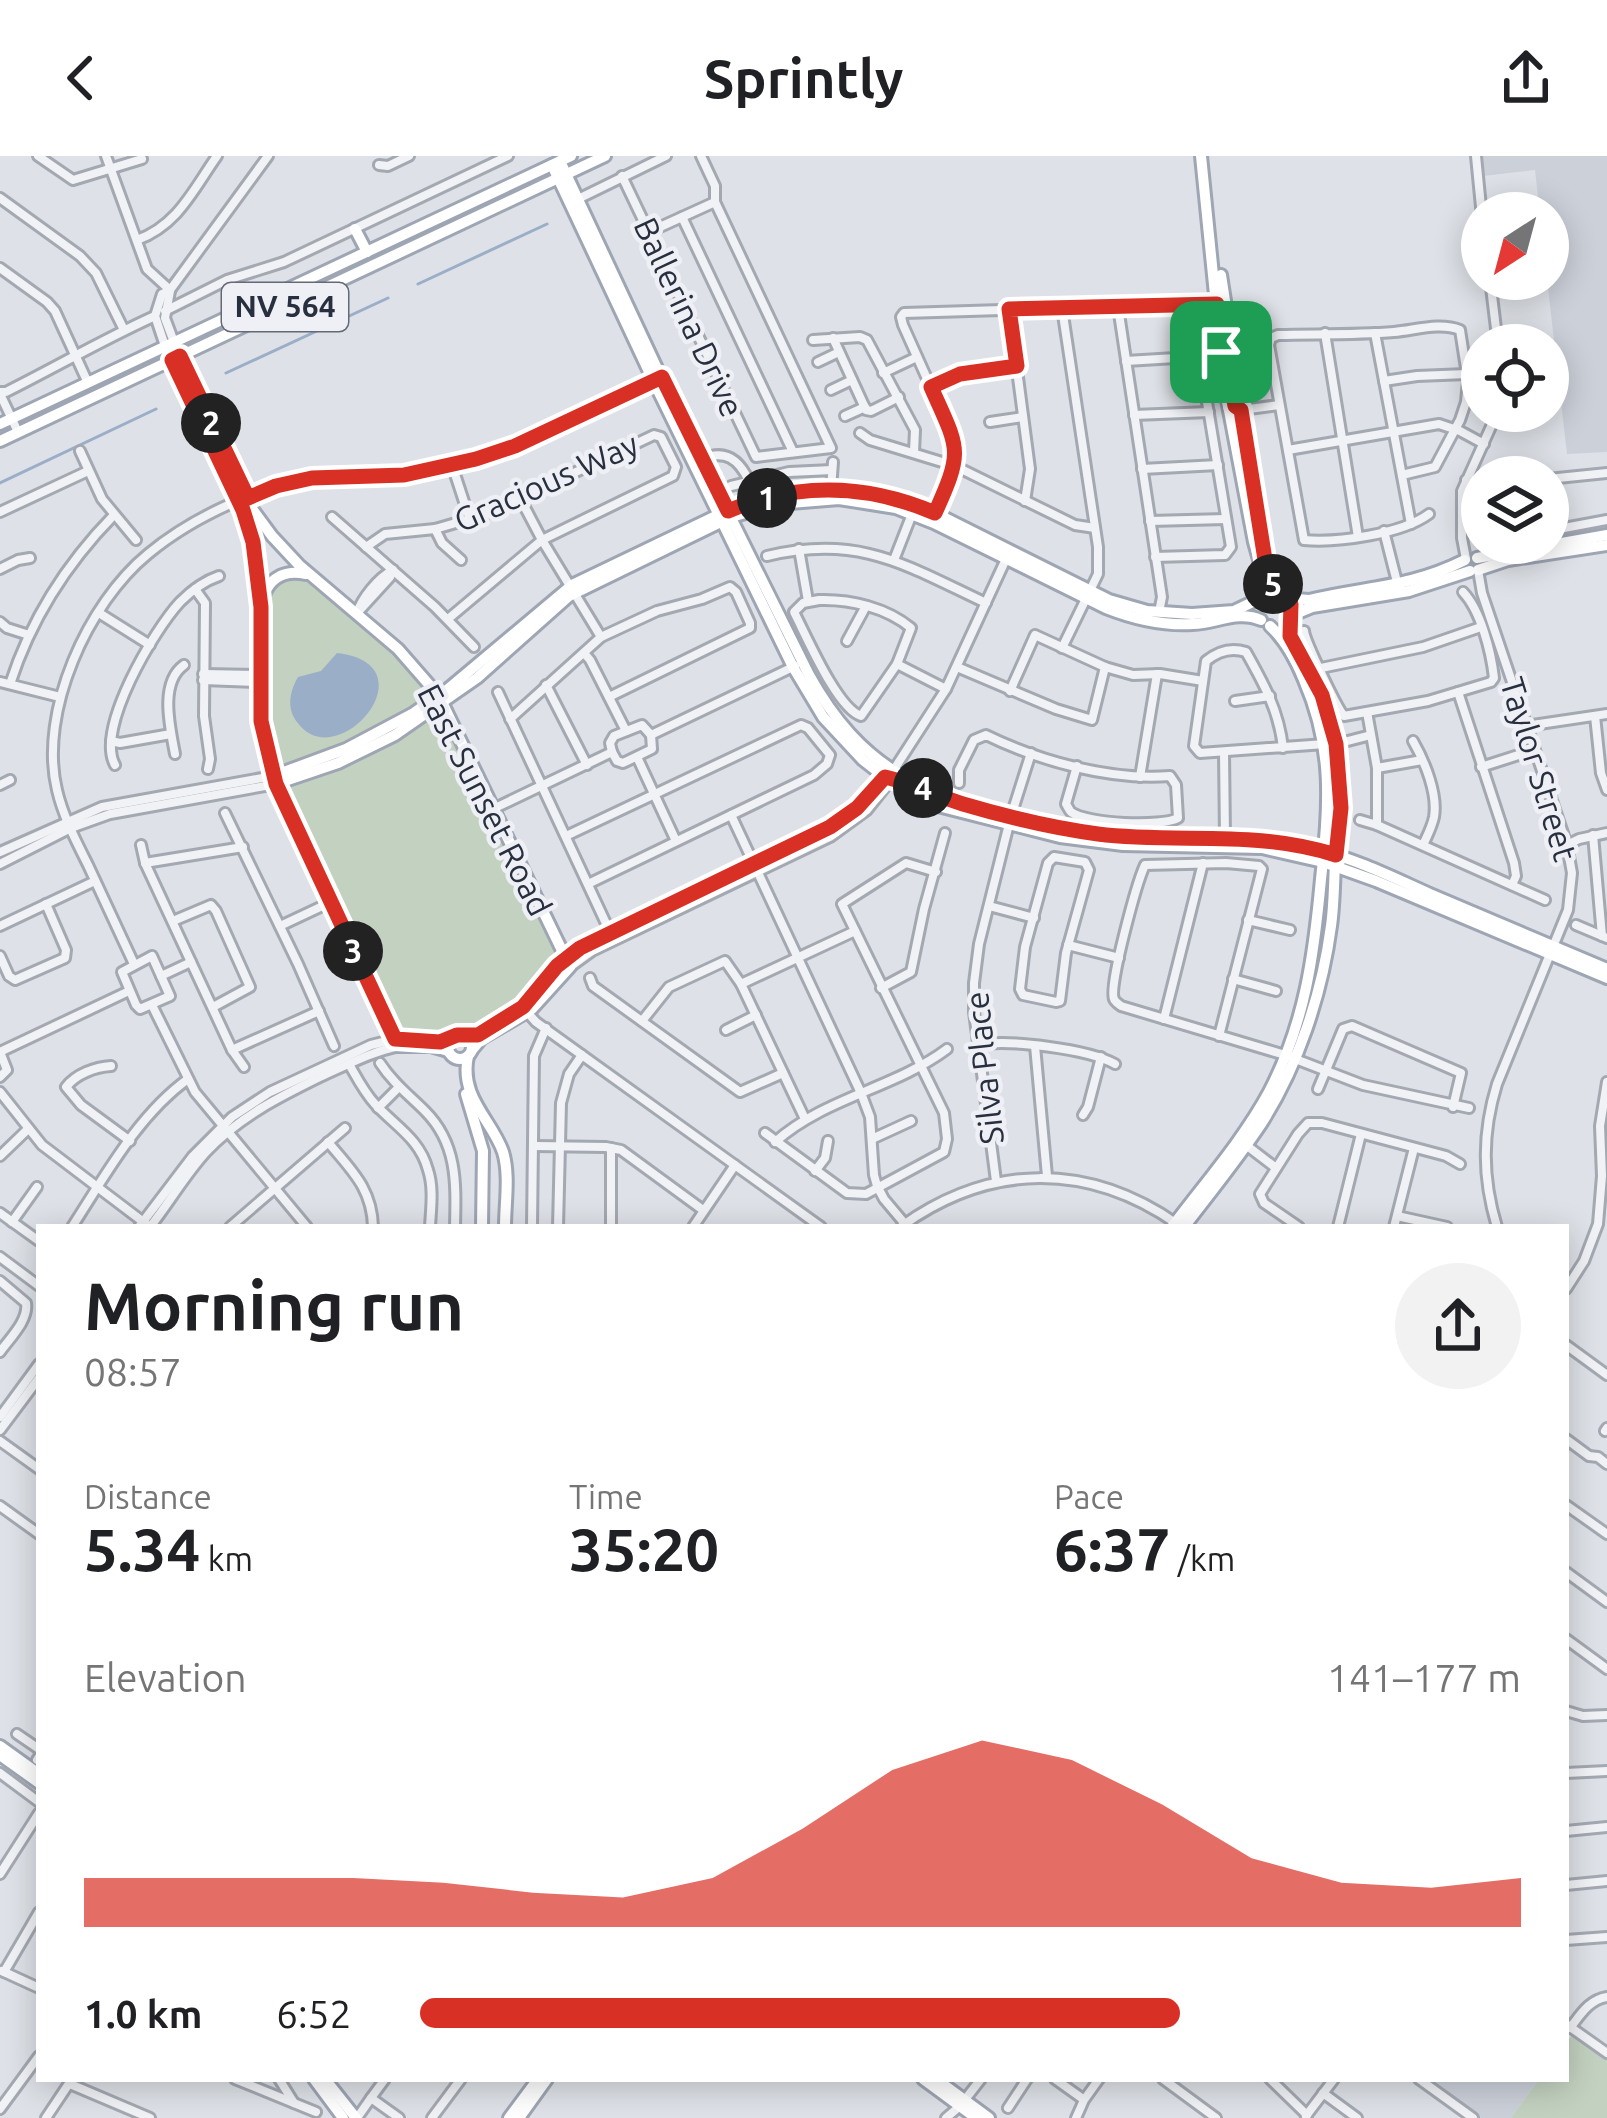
<!DOCTYPE html>
<meta charset="utf-8">
<style>
body{margin:0;font-family:Ubuntu,sans-serif;background:#f2f2f2;color:#202124;height:100vh;display:flex;flex-direction:column;font-size:45px;white-space:nowrap}
*{box-sizing:border-box;margin:0}
p{font-size:39px;color:#757577}
.icon{flex:none;width:66px;height:66px;fill:none;stroke:currentColor;stroke-width:2;stroke-linecap:round;stroke-linejoin:round}
.map{position:relative;flex:1;overflow:hidden}
.details{position:absolute;left:36px;top:1068px;width:1533px;height:858px;display:flex;flex-direction:column;background:#fff;border-radius:0px;box-shadow:0 6px 30px #0003}
.details>*{flex:none}
.needle{width:78px;rotate:216deg}
.buttons{position:absolute;left:1461px;top:36px;display:grid;gap:24px}
.buttons a{display:grid;place-items:center;width:108px;height:108px;border-radius:50%;background:#fff;box-shadow:0 6px 30px #0003;font-size:60px}
.pin{position:absolute;display:grid;place-items:center;width:102px;height:102px;color:#fff;margin:-51px;border-radius:24px;box-shadow:0 6px 18px #0006}
.km{position:absolute;width:60px;height:60px;margin:-30px;border-radius:50%;background:#222;color:#fff;font-size:33px;line-height:60px;text-align:center}
.round{display:grid;place-items:center;flex:none;width:126px;height:126px;border-radius:63px;background:#f2f2f2}
.summary{display:flex;align-items:center;justify-content:space-between;height:204px;padding:0 48px}
h1{font-size:66px;font-weight:700;line-height:90px}
.figures{display:grid;grid-template-columns:repeat(3,1fr);gap:18px;height:204px;padding:12px 48px}
.figures div{display:grid;align-content:center}
.figures b{font-size:60px;font-weight:700}
.figures small{font-size:33px;font-weight:400}
.figures p{font-size:33px}
.chart{height:336px;padding:24px 48px}
.chart p{display:flex;justify-content:space-between}
.chart svg{width:100%;height:216px;margin-top:12px;fill:#d93025;opacity:.7}
ul{padding:0 48px;list-style:none;font-size:39px}
li{display:grid;grid-template-columns:192px 144px 1fr;align-items:center;height:90px}
li i{height:30px;border-radius:15px;background:#d93025}
header{display:flex;justify-content:space-between;align-items:center;height:156px;padding:0 48px;background:#fff;font-size:54px;font-weight:700}
.map>svg:first-child{display:block}
.built{fill:#ccd0d9}
.green{fill:#c3d1c0}
.water{fill:#9aaec7}
.lines{fill:none;stroke-linecap:round;stroke-linejoin:round}
.stream{stroke:#9aaec7;stroke-width:3}
.minor-casing{stroke:#a4a8b1;stroke-width:14}
.major-casing{stroke:#9ea5b3;stroke-width:16}
.minor{stroke:#f1f2f6;stroke-width:8}
.major{stroke:#fff;stroke-width:10}
.route-casing{stroke:#fff;stroke-width:24}
.route{stroke:#d93025;stroke-width:15}
.labels{text-anchor:middle;stroke-width:9;stroke-linejoin:round;paint-order:stroke}
.shield{fill:#eef0f5;stroke:#636975;stroke-width:3}
.shield-label{font-size:30px;font-weight:bold;fill:#282f3e}
.street-label{font-size:33px;fill:#282f3e;stroke:#eef0f5}
</style>
<header><svg class="icon" aria-label="back" viewBox="0 0 24 24"><path d="M15 5l-7 7 7 7"/></svg>Sprintly<svg class="icon" aria-label="share" viewBox="0 0 24 24"><path d="M12 15V3M7 8l5-5 5 5M5 13v7h14v-7"/></svg></header>
<div class="map">
<svg width="1607" height="1962" viewBox="0 0 1607 1962">
<rect width="100%" height="100%" fill="#dee1e7"/>
<g class="built">
<path d="M1481,0H1607V296L1567,298L1547,123L1548,57H1540L1535,14L1483,20Z"/>
<path d="M1428,1923H1539L1511,1962H1481Z"/>
</g>
<g class="green">
<path d="M286,420L306,421L392,491L435,540L373,576L275,617L263,564L264,444L267,435Z"/>
<path d="M442,551L562,803L531,839L513,855L473,879L457,878L440,884L397,882L279,629L403,579Z"/>
<path d="M1572,1879L1607,1903V1962H1511L1539,1923H1566V1887Z"/>
</g>
<path class="water" d="M337,497C434,508 337,622 297,566C286,552 290,535 298,521L321,515Z"/>
<g class="lines">
<g class="stream">
<path d="M418,128L547,68"/>
<path d="M226,217L388,142"/>
<path d="M0,327L156,253"/>
</g>
<g class="minor-casing">
<g id="minor">
<path d="M38,0L73,24L142,3"/>
<path d="M106,0L147,113L170,134"/>
<path d="M1476,0L1482,61"/>
<path d="M379,9L388,10L409,0"/>
<path d="M622,20L756,301L831,292L715,46V30L701,0"/>
<path d="M0,42L80,100L96,117L124,174"/>
<path d="M578,43L666,0"/>
<path d="M682,61L793,296"/>
<path d="M649,76L715,46"/>
<path d="M137,84C178,69 193,34 217,0"/>
<path d="M0,112L47,146L55,155L88,227"/>
<path d="M1490,123L1498,189"/>
<path d="M170,135L165,162L174,186"/>
<path d="M1118,151L1162,441L1159,456"/>
<path d="M1062,152L1098,391V418L1062,492"/>
<path d="M1009,153L1030,313L1025,345"/>
<path d="M165,155L227,124L284,106L508,0"/>
<path d="M1325,177L1358,381"/>
<path d="M1375,177L1411,368"/>
<path d="M833,182L866,254L871,255L899,241"/>
<path d="M813,184L860,181L867,184L915,274L914,296"/>
<path d="M165,190L155,160L162,138L170,134L268,0"/>
<path d="M1126,205L1192,201L1200,204L1231,391L1225,399L1155,401"/>
<path d="M818,206L839,196"/>
<path d="M883,217L917,201"/>
<path d="M1384,225L1417,220L1467,218"/>
<path d="M931,231L960,218L1017,210"/>
<path d="M831,234L852,224"/>
<path d="M0,236H6C56,211 104,183 155,160"/>
<path d="M0,238L18,276"/>
<path d="M1241,254L1279,249"/>
<path d="M1134,259L1209,256"/>
<path d="M845,260L865,251"/>
<path d="M990,266L1023,261"/>
<path d="M860,277L870,284L955,310L1075,369L1095,372"/>
<path d="M1288,294L1439,268L1460,275L1484,288"/>
<path d="M80,295L102,343L136,384"/>
<path d="M702,303C725,293 739,303 749,325"/>
<path d="M452,309L470,364"/>
<path d="M1142,313L1218,309"/>
<path d="M1402,319L1435,311L1460,264L1466,246L1468,225L1460,174C1440,166 1416,174 1394,176C1355,179 1316,178 1278,179L1271,182L1269,189L1304,384C1337,387 1402,378 1429,358"/>
<path d="M1548,323L1607,317"/>
<path d="M1466,324L1482,328"/>
<path d="M731,330L789,316L832,314"/>
<path d="M831,333L833,306"/>
<path d="M520,342L542,384L601,481"/>
<path d="M0,356L88,315"/>
<path d="M935,357L955,310L954,283L903,169L901,161L904,157L1219,147"/>
<path d="M332,361L435,451L474,491"/>
<path d="M1150,365L1226,363"/>
<path d="M435,373L442,387L461,404"/>
<path d="M1384,375L1398,430"/>
<path d="M1548,375L1607,364"/>
<path d="M366,391L385,378L435,373L487,358L654,279L661,281L676,311L673,320L542,384L448,463"/>
<path d="M799,393L808,445"/>
<path d="M767,400C860,378 905,409 986,447"/>
<path d="M1466,403L1462,382V335L1498,255"/>
<path d="M894,404L912,358"/>
<path d="M0,413L18,404L30,402"/>
<path d="M1478,414L1482,437L1567,689L1572,717L1568,754L1497,928C1482,977 1482,1021 1497,1071"/>
<path d="M195,433L205,447L204,560L210,603L208,613"/>
<path d="M819,444C851,443 887,452 911,472L897,508L861,560C837,552 807,481 794,456L803,447Z"/>
<path d="M358,456L390,421L393,414"/>
<path d="M99,457L150,489"/>
<path d="M357,457C362,442 378,422 393,414"/>
<path d="M0,466L7,472L29,479"/>
<path d="M1304,475C1305,485 1337,552 1344,560L1428,545L1491,526L1494,522C1491,496 1481,455 1463,436"/>
<path d="M847,485L866,450"/>
<path d="M584,497L590,504L626,575"/>
<path d="M897,508L946,533"/>
<path d="M957,511L1056,553L1092,564L1105,511"/>
<path d="M1321,512L1423,491L1481,471"/>
<path d="M203,518L259,519"/>
<path d="M203,524L259,526"/>
<path d="M0,526L60,541"/>
<path d="M10,528C31,463 66,408 114,359"/>
<path d="M546,529L587,609"/>
<path d="M1010,535L1035,479L1105,511L1133,519L1160,518L1203,525"/>
<path d="M498,536L610,776"/>
<path d="M1458,536L1514,707L1516,720L1512,729"/>
<path d="M1235,545L1270,540"/>
<path d="M1367,556L1377,612V669"/>
<path d="M1595,560L1601,617L1607,634"/>
<path d="M510,563L601,481L657,455L702,443L730,431L736,436L750,467V472L609,541"/>
<path d="M1526,570L1607,558"/>
<path d="M651,579L795,510"/>
<path d="M111,585L120,587L171,578"/>
<path d="M1413,585C1425,606 1438,638 1434,661C1432,671 1427,680 1423,689"/>
<path d="M1336,588L1371,579"/>
<path d="M1283,592C1279,555 1264,528 1246,496C1231,491 1217,496 1206,505L1194,590L1200,597L1325,588"/>
<path d="M612,596L617,605L623,607L652,593L651,579"/>
<path d="M612,596L610,587L614,580L642,569L651,579"/>
<path d="M1224,596L1225,681"/>
<path d="M175,598C170,571 159,527 184,509"/>
<path d="M637,601L676,685"/>
<path d="M115,609C95,573 154,474 180,446C191,435 204,425 219,420"/>
<path d="M1481,611L1534,594"/>
<path d="M1377,612L1422,604"/>
<path d="M893,615L946,533L1006,403"/>
<path d="M1140,621L1157,518"/>
<path d="M959,627V614L974,584L986,579C1039,605 1111,625 1170,620L1176,629L1178,662C1162,671 1087,668 1071,656C1069,654 1068,651 1066,648L1077,610"/>
<path d="M0,629L10,624"/>
<path d="M495,652L612,596"/>
<path d="M225,657L298,808L334,890"/>
<path d="M731,659L861,937L870,961L874,1019L877,1030L884,1043L905,1068"/>
<path d="M1360,664L1377,669L1545,744"/>
<path d="M1593,679L1602,780"/>
<path d="M566,680L801,569L808,572L830,599L827,608L814,619L588,728"/>
<path d="M141,689L145,707L232,894L244,911"/>
<path d="M1567,689L1579,683L1607,677"/>
<path d="M0,696L102,651L273,620"/>
<path d="M1054,701L1085,706L1089,714L1066,797L1060,845L1056,846L1023,839L1020,833L1025,791L1048,707Z"/>
<path d="M145,707L243,691"/>
<path d="M0,708L71,672L110,658L276,628"/>
<path d="M989,750L1034,762"/>
<path d="M1248,764L1290,774"/>
<path d="M173,765L211,749L216,755L250,831L213,851"/>
<path d="M1576,769L1607,782"/>
<path d="M0,770L95,725"/>
<path d="M280,770L331,746"/>
<path d="M1068,789L1119,802"/>
<path d="M0,800L9,820L15,824L65,802L66,794L46,748"/>
<path d="M152,800L170,840L140,853L136,849L122,816Z"/>
<path d="M134,808C119,775 103,742 88,709C76,685 63,660 57,634C38,556 88,447 148,398C184,368 232,345 276,330C317,316 361,322 403,319C426,318 451,310 474,304C537,286 597,251 656,223"/>
<path d="M570,811L592,795L830,681L867,654L890,625"/>
<path d="M161,820L191,806"/>
<path d="M590,822L593,830L740,936L783,917"/>
<path d="M1233,823L1276,835"/>
<path d="M741,828L855,775"/>
<path d="M881,832L911,816L924,753L945,677"/>
<path d="M152,849L195,936L307,1071"/>
<path d="M527,856L536,866L821,1071"/>
<path d="M512,859C538,840 553,811 579,792L830,671L863,647L885,621"/>
<path d="M1164,863L1203,707"/>
<path d="M642,865L669,831L725,805L741,828L805,963"/>
<path d="M726,874L756,859"/>
<path d="M465,880L475,881L484,876"/>
<path d="M1219,880L1262,713L1259,710L1226,707L1145,709C1137,726 1108,831 1114,843C1115,846 1119,848 1121,850L1285,899L1363,929L1469,952"/>
<path d="M978,889C1008,883 1088,893 1115,908"/>
<path d="M1035,890L1047,1020"/>
<path d="M232,894L319,855"/>
<path d="M380,907C393,927 409,939 425,955C458,988 456,1028 455,1071"/>
<path d="M349,908C357,922 364,936 375,948C395,970 420,983 428,1014C434,1032 431,1052 430,1071"/>
<path d="M111,910C95,911 76,918 66,931L81,949L130,985"/>
<path d="M0,921L7,914L0,896L129,835"/>
<path d="M1318,933L1343,873L1352,870L1461,917L1453,951"/>
<path d="M0,936L42,989L150,1071C169,1047 185,1019 206,996C239,961 279,941 322,920C347,909 373,895 400,890"/>
<path d="M378,952L398,932"/>
<path d="M1083,959L1088,951L1101,901"/>
<path d="M765,977L847,1037L866,1038L944,996L947,983L944,957L842,748L906,707L936,716"/>
<path d="M874,982L911,965"/>
<path d="M328,986C351,1014 372,1032 373,1071"/>
<path d="M775,986C824,942 895,932 947,893"/>
<path d="M1246,989L1276,1012"/>
<path d="M535,990L606,991L621,994L703,1054"/>
<path d="M0,1000L27,974"/>
<path d="M815,1015L825,1002L828,985"/>
<path d="M996,1025L974,856V827L979,788L1011,660L1031,597"/>
<path d="M0,1057L39,1085"/>
<path d="M1397,1060L1447,1071"/>
<path d="M12,1066L37,1031"/>
<path d="M902,1070C990,1007 1088,1006 1177,1068"/>
<path d="M72,1071C105,1020 138,959 188,923"/>
<path d="M139,1071L193,1000L232,961L270,936L371,889L395,883L437,886L450,883"/>
<path d="M230,1071L345,972"/>
<path d="M532,1071L534,900L546,872"/>
<path d="M558,1071L561,947L569,918L582,899"/>
<path d="M611,1071V992"/>
<path d="M693,1071L735,1009"/>
<path d="M1299,1071L1264,1047L1260,1038L1298,978L1308,967H1322L1446,1000L1460,1008"/>
<path d="M1338,1071L1361,978"/>
<path d="M1394,1071L1414,992"/>
<path d="M0,1101L39,1130"/>
<path d="M0,1125L26,1147C29,1164 10,1182 0,1196"/>
<path d="M1566,1133L1584,1105L1598,1068L1602,1020L1600,970L1607,926"/>
<path d="M1566,1189L1607,1219"/>
<path d="M0,1261L39,1208"/>
<path d="M0,1274L39,1222"/>
<path d="M1605,1275L1607,1272"/>
<path d="M1566,1283L1589,1300L1598,1301L1607,1308"/>
<path d="M0,1285L39,1313"/>
<path d="M1566,1349L1607,1378"/>
<path d="M0,1350L39,1378"/>
<path d="M1566,1416L1607,1446"/>
<path d="M1566,1483L1607,1513"/>
<path d="M1566,1555L1583,1560L1607,1559"/>
<path d="M17,1578L39,1593"/>
<path d="M37,1604L39,1601"/>
<path d="M0,1617L39,1646"/>
<path d="M1566,1617L1607,1615"/>
<path d="M1566,1675L1607,1671"/>
<path d="M0,1718L39,1657"/>
<path d="M1566,1729L1607,1725"/>
<path d="M1566,1784L1607,1781"/>
<path d="M2,1815L39,1832"/>
<path d="M4,1816L39,1756"/>
<path d="M1566,1868L1607,1897"/>
<path d="M1570,1872C1581,1858 1589,1844 1607,1841"/>
<path d="M235,1923L316,1956"/>
<path d="M279,1923L294,1947"/>
<path d="M385,1923L371,1942L399,1962"/>
<path d="M1055,1923L1083,1943"/>
<path d="M1163,1923L1216,1962"/>
<path d="M1270,1923L1307,1959"/>
<path d="M1419,1923L1473,1962"/>
<path d="M70,1928L150,1962"/>
<path d="M1323,1937L1357,1962"/>
<path d="M1008,1952L1027,1923"/>
<path d="M0,1953L39,1900"/>
<path d="M1306,1960L1334,1923"/>
<path d="M46,1962L72,1923"/>
<path d="M357,1962L371,1942"/>
<path d="M432,1962L461,1923"/>
<path d="M946,1962L960,1950L981,1923"/>
<path d="M1076,1962L1084,1944L1099,1923"/>
</g>
</g>
<g class="major-casing">
<g id="major">
<path d="M1201,0L1224,228L1254,386L1263,418L1262,440"/>
<path d="M560,5L661,221L809,519C861,613 921,638 1020,662C1056,671 1091,679 1128,680C1193,684 1256,678 1319,694C1358,704 1394,722 1430,738C1489,763 1548,788 1607,813"/>
<path d="M552,9L653,224L793,511L823,561L863,604L890,625L938,650L1060,681L1123,689L1262,692L1323,706L1376,725L1607,822"/>
<path d="M355,73L367,96"/>
<path d="M1221,119L1267,416L1278,435"/>
<path d="M174,186L250,350L272,380L299,409L398,493L439,540L570,811L532,853L482,882L472,894"/>
<path d="M165,190L243,354L253,386L261,451L259,551L263,578L276,628L395,883L400,890H431L448,895"/>
<path d="M0,268L571,0"/>
<path d="M0,285L605,0"/>
<path d="M1477,402L1607,379"/>
<path d="M1478,414L1508,404L1607,389"/>
<path d="M1284,438L1296,443L1309,444C1367,430 1409,432 1465,404"/>
<path d="M264,439C271,420 287,414 306,418"/>
<path d="M273,620L346,593L412,558L448,533L572,429L718,359L777,339L809,334L838,333L902,345L935,357L1109,444L1147,455L1192,458L1234,455L1259,443"/>
<path d="M276,628L338,607L395,579L477,522L569,440L731,361L778,348L839,343L896,352L934,367L1106,452C1134,463 1162,470 1193,468C1217,467 1238,454 1261,464"/>
<circle cx="460" cy="891" r="12"/>
<path d="M468,900C459,941 492,964 503,996C510,1019 505,1047 505,1071"/>
<path d="M466,938L483,995L482,1071"/>
<path d="M1172,1071C1205,1027 1243,984 1269,936C1305,867 1314,799 1321,723C1329,650 1334,593 1304,524C1296,504 1286,485 1270,470"/>
<path d="M1184,1071C1210,1037 1237,1004 1261,968C1298,910 1322,838 1331,770C1334,749 1334,727 1335,706C1338,669 1343,634 1337,596C1334,576 1328,554 1320,535C1308,509 1289,489 1290,460L1312,451L1409,435L1470,415"/>
<path d="M0,1590L39,1618"/>
<path d="M0,1599L39,1627"/>
<path d="M314,1923L343,1962"/>
<path d="M325,1923L356,1962"/>
<path d="M923,1923L976,1962"/>
<path d="M936,1923L989,1962"/>
<path d="M509,1962L538,1923"/>
<path d="M519,1962L547,1923"/>
</g>
</g>
<use href="#minor" class="minor"/>
<use href="#major" class="major"/>
</g>
<g class="lines">
<g class="route-casing">
<path id="route" d="M1217,148C1219,184 1229,214 1235,250L1241,254L1267,416L1278,435L1291,448L1290,480L1322,539L1336,588L1341,652L1336,699C1254,673 1180,688 1098,678C1053,672 1007,661 963,648C936,640 912,627 885,621L857,652L830,671L580,792L557,810L523,851L478,879H457L440,886L395,883L276,628L261,565V451L253,386L243,354L172,204L180,200L248,342L276,330L312,322L404,319L476,303L515,290L662,221L728,355C797,326 867,328 935,357C964,293 959,294 931,231L960,218L1017,210L1009,153Z"/>
</g>
<use href="#route" class="route"/>
</g>
<g class="labels">
<rect class="shield" x="222" y="127" width="126" height="48" rx="9"/>
<g class="shield-label">
<text x="285" y="161">NV 564</text>
</g>
<g class="street-label">
<text transform="translate(689 161) rotate(65)" y="12">Ballerina Drive</text>
<text transform="translate(546 326) rotate(-24)" y="12">Gracious Way</text>
<text transform="translate(1539 613) rotate(73)" y="12">Taylor Street</text>
<text transform="translate(485 644) rotate(63)" y="12">East Sunset Road</text>
<text transform="translate(984 912) rotate(-96)" y="12">Silva Place</text>
</g>
</g>
</svg>
<div class="buttons">
<a><svg class="needle" viewBox="-14 -14 28 28"><path d="M0-13l5 13h-10z" fill="#e53935"/><path d="M0 13l5-13h-10z" fill="#757577"/></svg></a>
<a><svg class="icon" aria-label="locate" viewBox="0 0 24 24"><circle cx="12" cy="12" r="6"/><path d="M12 2v4M12 18v4M2 12h4M18 12h4"/></svg></a>
<a><svg class="icon" aria-label="layers" viewBox="0 0 24 24"><path d="M12 4l9 5-9 5-9-5zM3 14l9 5 9-5"/></svg></a>
</div>
<div class="pin" style="left:1221px;top:196px;background:#1e9e55"><svg class="icon" aria-label="arrive" viewBox="0 0 24 24"><path d="M6 21V4h12l-3 4 3 4H6"/></svg></div>
<b class="km" style="left:767px;top:342px">1</b>
<b class="km" style="left:211px;top:267px">2</b>
<b class="km" style="left:353px;top:795px">3</b>
<b class="km" style="left:923px;top:632px">4</b>
<b class="km" style="left:1273px;top:428px">5</b>
<section class="details">
<div class="summary"><div><h1>Morning run</h1><p>08:57</p></div><a class="round"><svg class="icon" aria-label="share" viewBox="0 0 24 24"><path d="M12 15V3M7 8l5-5 5 5M5 13v7h14v-7"/></svg></a></div>
<div class="figures">
<div><p>Distance</p><b>5.34<small> km</small></b></div>
<div><p>Time</p><b>35:20</b></div>
<div><p>Pace</p><b>6:37<small> /km</small></b></div>
</div>
<div class="chart"><p><span>Elevation</span>141–177 m</p>
<svg viewBox="0 0 160 44" preserveAspectRatio="none"><path d="M0 44V34L10 34L20 34L30 34L40 35L50 37L60 38L70 34L80 24L90 12L100 6L110 10L120 19L130 30L140 35L150 36L160 34V44z"/></svg>
</div>
<ul>
<li><b>1.0 km</b>6:52<i style="width:69%"></i></li>
</ul>
</section>
</div>
